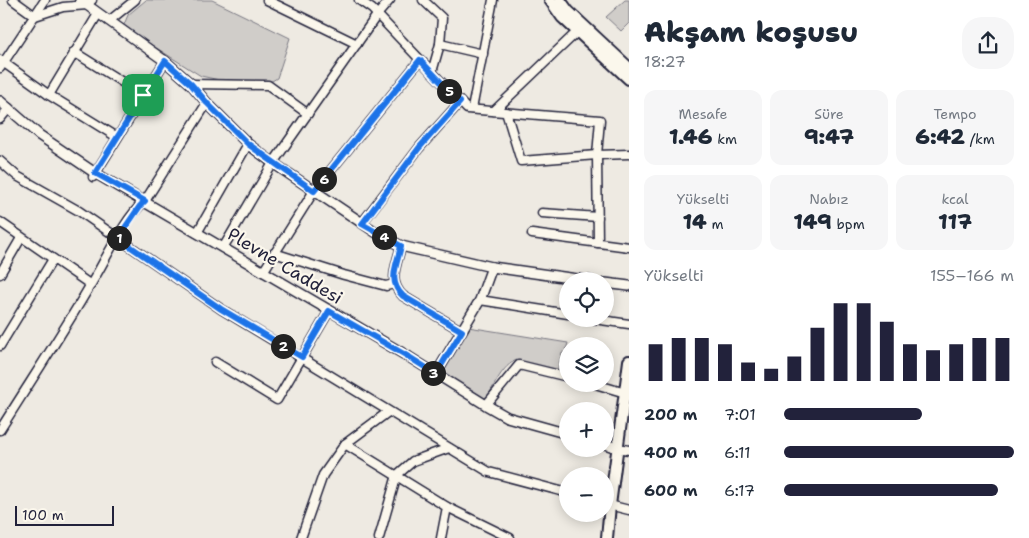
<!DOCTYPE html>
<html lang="tr">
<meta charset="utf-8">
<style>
body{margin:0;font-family:"Shantell Sans",sans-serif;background:#f6f6f7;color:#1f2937;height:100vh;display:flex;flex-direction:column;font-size:19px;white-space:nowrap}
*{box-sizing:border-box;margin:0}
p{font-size:16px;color:#747a83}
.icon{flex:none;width:28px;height:28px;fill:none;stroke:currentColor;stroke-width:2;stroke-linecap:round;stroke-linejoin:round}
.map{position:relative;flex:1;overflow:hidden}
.panel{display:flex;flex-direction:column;background:#fff;width:400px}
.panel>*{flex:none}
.tools{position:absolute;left:559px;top:272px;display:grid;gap:10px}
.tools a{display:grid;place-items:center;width:55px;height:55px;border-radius:50%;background:#fff;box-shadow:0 2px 12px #0003;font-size:25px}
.scale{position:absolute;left:15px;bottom:12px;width:99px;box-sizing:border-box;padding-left:5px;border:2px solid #22223b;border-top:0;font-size:14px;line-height:18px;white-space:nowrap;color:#22223b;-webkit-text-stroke:4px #fbf7ec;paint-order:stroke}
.pin{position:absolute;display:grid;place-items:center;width:42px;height:42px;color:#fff;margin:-21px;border-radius:10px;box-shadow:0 2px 8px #0006}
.km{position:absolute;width:25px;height:25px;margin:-12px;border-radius:50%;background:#222;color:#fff;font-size:14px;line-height:25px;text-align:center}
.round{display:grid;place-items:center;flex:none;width:52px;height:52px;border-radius:20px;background:#f6f6f7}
.head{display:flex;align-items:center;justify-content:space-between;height:85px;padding:0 15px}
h1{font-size:28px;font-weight:800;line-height:38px}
.stats{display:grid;grid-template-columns:repeat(3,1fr);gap:8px;height:85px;padding:5px 15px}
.stats div{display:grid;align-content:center;border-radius:12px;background:#f6f6f7;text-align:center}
.stats b{font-size:21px;font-weight:800}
.stats small{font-size:14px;font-weight:400}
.stats p{font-size:14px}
.chart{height:140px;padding:10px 15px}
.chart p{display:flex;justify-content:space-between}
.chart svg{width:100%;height:90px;margin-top:5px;stroke:#22223b;stroke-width:6}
ul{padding:0 15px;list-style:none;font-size:16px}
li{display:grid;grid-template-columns:80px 60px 1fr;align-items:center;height:38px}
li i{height:12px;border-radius:6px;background:#22223b}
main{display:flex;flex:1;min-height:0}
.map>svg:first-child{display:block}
.green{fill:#d0cdc9;stroke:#797882}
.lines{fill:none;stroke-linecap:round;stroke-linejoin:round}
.minor-casing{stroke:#22223b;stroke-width:11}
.tertiary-casing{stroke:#22223b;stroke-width:12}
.secondary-casing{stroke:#22223b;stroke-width:14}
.minor{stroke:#fbf7ec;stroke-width:8}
.tertiary{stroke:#fbf7ec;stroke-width:9}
.secondary{stroke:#fbf7ec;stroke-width:10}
.route-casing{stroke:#fff;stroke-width:10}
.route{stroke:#1a73e8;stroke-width:6}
.labels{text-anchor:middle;stroke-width:4.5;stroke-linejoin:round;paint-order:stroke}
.street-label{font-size:18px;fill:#22223b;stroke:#fbf7ec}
</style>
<main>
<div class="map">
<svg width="629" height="538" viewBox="0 0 629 538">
<rect width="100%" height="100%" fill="#eeeae2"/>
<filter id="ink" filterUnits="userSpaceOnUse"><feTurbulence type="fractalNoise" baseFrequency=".02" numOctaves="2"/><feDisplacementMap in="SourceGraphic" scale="10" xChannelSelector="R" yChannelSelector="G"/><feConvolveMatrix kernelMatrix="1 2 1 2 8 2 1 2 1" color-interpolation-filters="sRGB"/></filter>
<g filter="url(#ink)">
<g class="green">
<path d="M146,0H212L290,38L277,78L272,81H224L201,76L123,27L128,15Z"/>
<path d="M625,0H629V23L621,31L606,17Z"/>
<path d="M468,327L568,343L565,353L562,352L557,372L517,360C502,365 494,387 486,399L445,374L443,370Z"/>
</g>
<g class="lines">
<g class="minor-casing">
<g id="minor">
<path d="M13,0L35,16L63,7L87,5L92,0"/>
<path d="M267,0L357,44"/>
<path d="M359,0L372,9L467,109L600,120L597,155L598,243"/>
<path d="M423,0L442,18L440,44L432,72"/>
<path d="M109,21L135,0"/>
<path d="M440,44L483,54"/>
<path d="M74,52L143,95"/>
<path d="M0,60L49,95L117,137"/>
<path d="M0,68L45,0"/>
<path d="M191,84L268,85L308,114"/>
<path d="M49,95L98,14"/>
<path d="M472,109L493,0"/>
<path d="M494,111L578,31"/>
<path d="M506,112L521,161L597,155L629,154"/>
<path d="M0,119L9,108"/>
<path d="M0,161L17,176L79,211L221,309L489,472L568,493"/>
<path d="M93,177L165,61"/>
<path d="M542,213L598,217"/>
<path d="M0,222L91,285"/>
<path d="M362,223L419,148L460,102"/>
<path d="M197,233L248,144"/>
<path d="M532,234L629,247"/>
<path d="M401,246C397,265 387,281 403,296L462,331"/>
<path d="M223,248L273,163L377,15L390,0"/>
<path d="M274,253L344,275L386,286L394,284"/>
<path d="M263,272L314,191L420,60"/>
<path d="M0,274L21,238"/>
<path d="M480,300L568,314"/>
<path d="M594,319L629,324"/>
<path d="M0,346L53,259"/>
<path d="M215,362L277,400L329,311"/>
<path d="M595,384L629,394"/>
<path d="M486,405L519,365L568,377"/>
<path d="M0,430C30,382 62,334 91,284C105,261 125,217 145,201L207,103"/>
<path d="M345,444L447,507L441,538"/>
<path d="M617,448L629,450"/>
<path d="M605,504L629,510"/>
<path d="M447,507L510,538"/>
<path d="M301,538L323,475L345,444L388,412"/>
<path d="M379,538L397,475L413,461L449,448"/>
</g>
</g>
<g class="tertiary-casing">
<g id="tertiary">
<path d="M80,0L165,61L191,84L207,103L248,144L273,163L377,233L401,246L492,267L591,281"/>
<path d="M0,101L39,135L95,173L409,357L486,405L507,417L568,434"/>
<path d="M605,283L629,286"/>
<path d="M436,374L480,300L492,267"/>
<path d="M605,444L617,448"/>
</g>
</g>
<g class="secondary-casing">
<g id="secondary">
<path d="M550,0L562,17L629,79"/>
<path d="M560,0L568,11L629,68"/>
<path d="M607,538L610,505L629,361"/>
</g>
</g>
<use href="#minor" class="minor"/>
<use href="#tertiary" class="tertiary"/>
<use href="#secondary" class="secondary"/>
</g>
</g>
<g class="lines" filter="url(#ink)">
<g class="route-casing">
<path id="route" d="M420,60L460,102L419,148L362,224L401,246C397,265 387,281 403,296L462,331L436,374L409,357L329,311L302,357L221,309L118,238L140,206L145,201L95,173L165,61L191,84L207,103L248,144L314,191Z"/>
</g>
<use href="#route" class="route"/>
</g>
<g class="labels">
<g class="street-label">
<text transform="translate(285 266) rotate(31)" y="6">Plevne Caddesi</text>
</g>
</g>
</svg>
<div class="tools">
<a><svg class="icon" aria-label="locate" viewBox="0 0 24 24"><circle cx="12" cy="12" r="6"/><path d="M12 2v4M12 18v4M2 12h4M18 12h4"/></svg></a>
<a><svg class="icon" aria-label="layers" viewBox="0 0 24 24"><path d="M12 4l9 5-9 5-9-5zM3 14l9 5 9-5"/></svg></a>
<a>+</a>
<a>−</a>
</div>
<div class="scale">100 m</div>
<div class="pin" style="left:143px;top:95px;background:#1e9e55"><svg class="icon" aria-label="arrive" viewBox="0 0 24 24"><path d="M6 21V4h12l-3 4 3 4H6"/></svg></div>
<b class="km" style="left:119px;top:238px">1</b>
<b class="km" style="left:283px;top:346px">2</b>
<b class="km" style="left:433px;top:373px">3</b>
<b class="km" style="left:384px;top:237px">4</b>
<b class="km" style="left:449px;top:91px">5</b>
<b class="km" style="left:324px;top:179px">6</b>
</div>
<section class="panel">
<div class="head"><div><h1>Akşam koşusu</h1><p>18:27</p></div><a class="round"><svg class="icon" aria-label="share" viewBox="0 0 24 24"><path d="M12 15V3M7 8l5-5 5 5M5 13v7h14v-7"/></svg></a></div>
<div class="stats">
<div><p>Mesafe</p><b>1.46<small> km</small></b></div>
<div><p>Süre</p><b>9:47</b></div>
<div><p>Tempo</p><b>6:42<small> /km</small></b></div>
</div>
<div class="stats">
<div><p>Yükselti</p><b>14<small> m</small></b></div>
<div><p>Nabız</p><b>149<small> bpm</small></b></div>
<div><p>kcal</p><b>117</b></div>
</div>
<div class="chart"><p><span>Yükselti</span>155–166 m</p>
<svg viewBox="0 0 160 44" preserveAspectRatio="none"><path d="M5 44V26M15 44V23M25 44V23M35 44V26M45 44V35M55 44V38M65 44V32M75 44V18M85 44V6M95 44V6M105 44V15M115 44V26M125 44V29M135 44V26M145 44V23M155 44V23"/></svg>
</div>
<ul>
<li><b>200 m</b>7:01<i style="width:60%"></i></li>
<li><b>400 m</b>6:11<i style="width:100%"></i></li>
<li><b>600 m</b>6:17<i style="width:93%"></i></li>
</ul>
</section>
</main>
